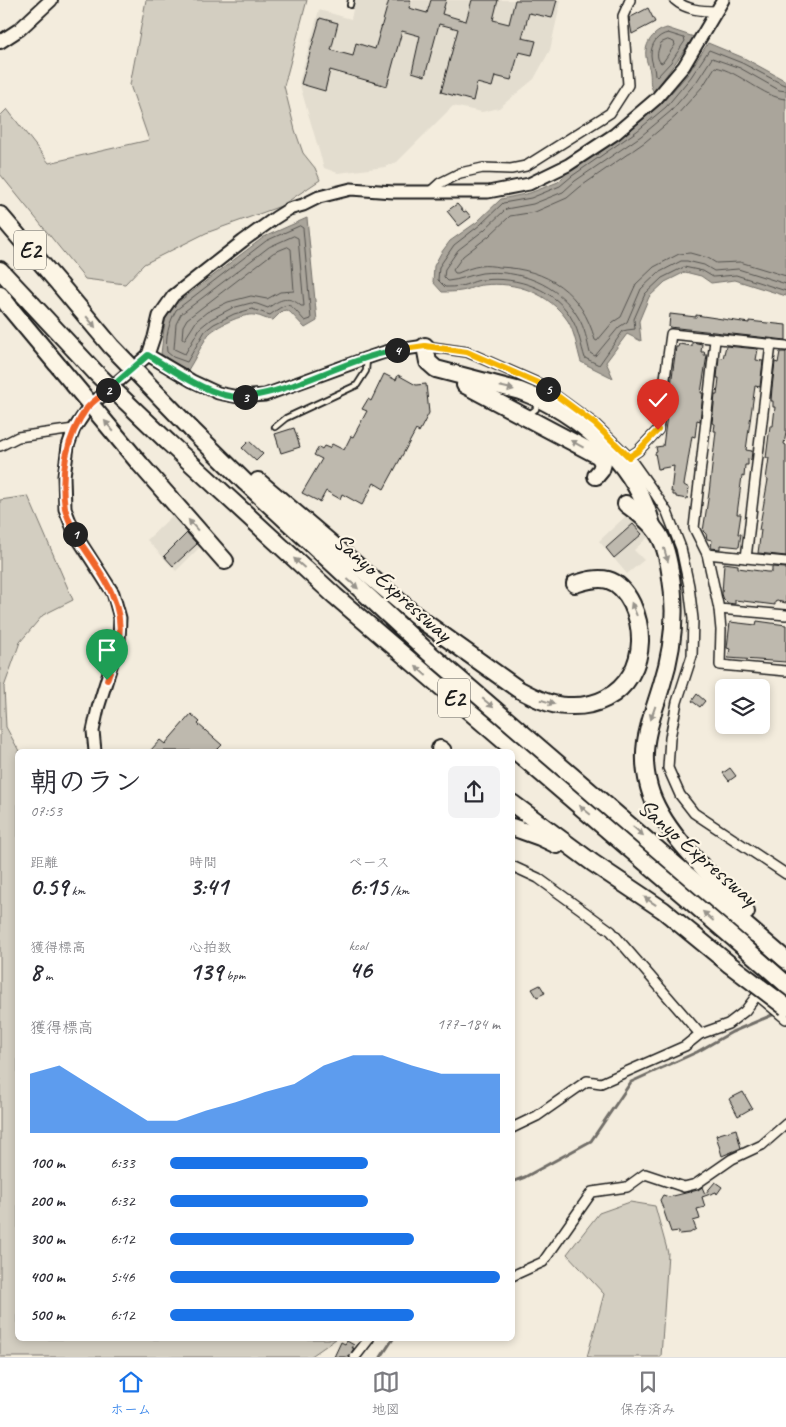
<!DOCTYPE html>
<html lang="ja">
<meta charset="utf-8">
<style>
body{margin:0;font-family:Caveat,"Klee One",sans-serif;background:#f2f2f3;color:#2b2b33;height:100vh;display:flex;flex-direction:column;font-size:19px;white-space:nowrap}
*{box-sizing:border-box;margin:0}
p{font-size:16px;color:#7c7c81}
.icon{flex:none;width:28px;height:28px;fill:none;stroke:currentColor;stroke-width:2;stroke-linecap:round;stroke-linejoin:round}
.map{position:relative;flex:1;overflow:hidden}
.drawer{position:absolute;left:15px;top:749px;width:500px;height:592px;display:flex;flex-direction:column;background:#fff;border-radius:8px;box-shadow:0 2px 8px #0003}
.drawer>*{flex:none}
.buttons{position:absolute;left:715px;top:679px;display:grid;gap:10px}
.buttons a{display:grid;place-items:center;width:55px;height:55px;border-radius:8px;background:#fff;box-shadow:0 2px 8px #0003;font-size:25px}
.pin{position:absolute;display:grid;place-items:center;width:42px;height:42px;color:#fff;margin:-51px -21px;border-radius:50% 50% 50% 0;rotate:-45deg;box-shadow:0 0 5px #0007}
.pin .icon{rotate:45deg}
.km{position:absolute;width:25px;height:25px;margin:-12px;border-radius:50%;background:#222;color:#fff;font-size:14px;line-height:25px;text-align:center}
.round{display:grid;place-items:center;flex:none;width:52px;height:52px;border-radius:8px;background:#f2f2f3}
.summary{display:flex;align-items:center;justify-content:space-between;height:85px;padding:0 15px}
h1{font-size:28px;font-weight:600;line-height:38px}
.stats{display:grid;grid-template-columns:repeat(3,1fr);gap:8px;height:85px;padding:5px 15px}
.stats div{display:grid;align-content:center}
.stats b{font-size:25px;font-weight:600}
.stats small{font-size:14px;font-weight:400}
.stats p{font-size:14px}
.chart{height:140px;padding:10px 15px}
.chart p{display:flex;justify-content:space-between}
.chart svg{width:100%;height:90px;margin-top:5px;fill:#1a73e8;opacity:.7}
ul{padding:0 15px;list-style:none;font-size:16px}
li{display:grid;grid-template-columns:80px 60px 1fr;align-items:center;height:38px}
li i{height:12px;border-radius:6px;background:#1a73e8}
.tab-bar{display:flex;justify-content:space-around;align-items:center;height:70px;border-top:1px solid #e1e1e2;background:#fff;font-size:14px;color:#7c7c81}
.tab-bar a{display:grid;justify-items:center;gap:2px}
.tab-bar .selected{color:#1a73e8}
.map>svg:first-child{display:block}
.built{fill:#e3ddcf}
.green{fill:#d3cec1;stroke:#78756e}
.water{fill:#aaa59b;stroke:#716e68}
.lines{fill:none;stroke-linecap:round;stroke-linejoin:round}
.shore{stroke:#55534f;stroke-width:1}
.stream{stroke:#716e68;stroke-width:3}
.building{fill:#beb9ae;stroke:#1c1c1c}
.service-casing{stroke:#1c1c1c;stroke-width:8}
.minor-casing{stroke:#1c1c1c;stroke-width:12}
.tertiary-casing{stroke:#1c1c1c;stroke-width:15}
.secondary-casing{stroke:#1c1c1c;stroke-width:16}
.motorway-casing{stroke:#1c1c1c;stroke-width:20}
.service{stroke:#fcf5e5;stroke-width:4.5}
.minor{stroke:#fcf5e5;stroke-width:9}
.tertiary{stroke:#fcf5e5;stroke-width:11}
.secondary{stroke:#fcf5e5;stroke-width:12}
.motorway{stroke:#fcf5e5;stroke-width:16}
.motorway-bridge-casing{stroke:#1c1c1c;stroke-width:20;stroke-linecap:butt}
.motorway-bridge{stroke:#fcf5e5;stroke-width:16}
.oneway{fill:#97938b}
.split-1-casing{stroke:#fff;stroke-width:10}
.split-2-casing{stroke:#fff;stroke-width:10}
.split-3-casing{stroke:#fff;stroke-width:10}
.split-4-casing{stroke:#fff;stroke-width:10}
.split-5-casing{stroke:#fff;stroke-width:10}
.split-6-casing{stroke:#fff;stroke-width:10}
.split-1{stroke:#f0652b;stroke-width:6}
.split-2{stroke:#f0652b;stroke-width:6}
.split-3{stroke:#22a559;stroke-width:6}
.split-4{stroke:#22a559;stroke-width:6}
.split-5{stroke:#f5b400;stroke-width:6}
.split-6{stroke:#f5b400;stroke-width:6}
.labels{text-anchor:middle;stroke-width:4.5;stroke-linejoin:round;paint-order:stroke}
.shield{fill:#fcf5e5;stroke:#5f5d58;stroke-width:1}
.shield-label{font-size:22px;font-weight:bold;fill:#1c1c1c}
.street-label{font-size:24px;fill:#1c1c1c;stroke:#fcf5e5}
</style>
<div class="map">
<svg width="786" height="1357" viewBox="0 0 786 1357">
<rect width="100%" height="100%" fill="#f3ecdd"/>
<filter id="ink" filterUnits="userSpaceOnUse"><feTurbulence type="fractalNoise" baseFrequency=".02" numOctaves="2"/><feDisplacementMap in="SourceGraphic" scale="10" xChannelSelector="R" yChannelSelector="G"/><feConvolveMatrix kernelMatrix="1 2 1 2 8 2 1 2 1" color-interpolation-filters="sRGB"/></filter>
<g filter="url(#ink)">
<g class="built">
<path d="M355,0H561L550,50L534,79L499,108L482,112L453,106L397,162L385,167L338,173L324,168L299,82L319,10L351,19Z"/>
<path d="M174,514L203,544L176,571L147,540Z"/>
<path d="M628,514L648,537L634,550L644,560L627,574L599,541Z"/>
</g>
<g class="green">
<path d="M146,0H307L284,86L295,130L303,153L315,168L320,180L281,206L206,233L144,264L125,284L85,279L0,174V116L7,109L49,163L149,140L130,85Z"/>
<path d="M28,496L73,600L43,615L20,642L4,687L6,727L19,751H18V1339H336L310,1357H0V500Z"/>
<path d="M630,1202L655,1206L668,1253L661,1357H587L604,1294L567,1254L599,1213Z"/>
</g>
<g class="water">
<path d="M667,28L694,37L654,92C649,85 651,81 650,73C650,67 646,62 646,57C644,43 654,31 667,28Z"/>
<path d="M708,43L744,58L786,81V296L735,280L711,283L701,276L685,272L665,282L649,297L639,321L641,341L627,334L606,362L613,378L581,362C577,349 575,333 568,321C549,293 516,281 483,285C476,285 469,290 461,291C455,292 448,292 442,292L433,282L434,266L441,253L450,241L477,222L501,199L530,193L558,182L568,172L634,127L662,103L688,74Z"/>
<path d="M307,218L317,321L305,328L290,312L286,310L282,311L273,320C266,320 262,316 254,315C244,313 214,327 208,335C201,346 195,359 188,370L171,361L161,354L165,320L172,307L264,237Z"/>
</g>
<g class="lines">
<g class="shore">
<path d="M668,33L684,38L685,41L671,62L657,77L655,75C655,68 651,62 651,55C651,44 657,35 668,33Z"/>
<path d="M668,40L674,42L675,45L663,62L661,63C655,57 658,50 661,43Z"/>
<path d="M786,85L782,84L742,63L709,50L691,77L666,107L637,131L572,176L560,186L531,198L503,203L480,225L454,245L439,267L438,280L445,287C450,287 455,287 460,286C468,285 475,280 483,280C517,276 557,289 573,321C579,332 581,346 585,358L599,365L623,331L627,330L635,329L634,319L645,294L662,278L684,267L703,271L713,277L736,275L786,291"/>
<path d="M786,91L779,90L740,68L712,58L697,81L671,111L641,136L575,181L563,192L533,204L506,209L484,230L458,250L445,269L444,277L448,281C460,280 470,275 482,273C518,269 559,284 578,317C585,328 587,341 590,353L595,356L619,327L627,322L641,289L658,273L681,261H687L704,265L714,271L738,269L786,284"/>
<path d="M786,99C764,98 739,71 715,67L703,86L676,116L645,142L580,187L567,198L535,212L510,216L489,236L463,256L453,270L455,273H458C465,270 473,267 480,266C486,265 493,266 499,267C548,269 582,292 595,340L597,341L613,322L621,317L636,284L654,267L679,254L690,253L708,258L716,263L740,262L786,276"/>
<path d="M300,226L303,228L311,319L305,321C289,304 291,299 270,315L252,309L234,314L214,324L205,331L187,362L173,357L167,352C165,337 169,323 176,310L266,241Z"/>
<path d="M294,236L298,238L304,306H301C289,295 280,299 268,308L257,304L251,303L232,308L211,319L200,328L185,354L174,349L176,324L181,314L269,247Z"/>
<path d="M288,247L291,249L294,291L280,292L267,299L251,296L228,302L207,312L197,320L185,339H182L183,326L187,319L273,253Z"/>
</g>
<g class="stream">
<path d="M512,1182L525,1177L591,1141L631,1082L697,1052L732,1032L777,1013"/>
<path d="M381,1357L393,1339"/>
</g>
</g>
<g class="building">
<path d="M389,0H411L409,8L427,13L431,0H446L442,14L466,21L472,0H498L493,20L509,24L515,0H557L552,18L529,13L522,38L536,41L532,55L519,52L511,80L495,76L492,87L477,83L473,101L441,92L458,29L439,24L425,76L412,72L420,36L402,31L387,86L330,70L325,91L301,84L320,18L338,23L331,50L353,56L356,43L375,49Z"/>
<path d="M648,8L655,22L632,34L629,18Z"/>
<path d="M457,204L464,212L466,211L471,217L459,226L447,211Z"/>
<path d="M670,314L696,317V315L749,323V321L786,325V340L669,327Z"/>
<path d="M692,342L702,344L701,352H705L704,355H707L701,393H703L700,421L697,420L695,437L692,436L684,485L689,488L687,499L676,497V495H673V492H671L674,466L658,469L655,453L657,452L656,447L663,446L676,347H678L679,344L692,346Z"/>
<path d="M726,346L758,349L756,360L763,361L760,387L755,386L746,450L752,451L751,460L748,459V465H745L744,477L742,476L737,514H741L738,534H741L739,547L720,545V549L711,548L712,540L707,539L706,534L703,531L709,493L716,431H714L715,424L712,423L715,395H717L719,378H717L719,357L723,358Z"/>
<path d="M780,352H786V433L784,444L786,445V556L758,553L761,530H759L768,480L766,479L769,458H766L770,426H773L775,407H773V401H771L772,388L775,362L778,363Z"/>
<path d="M384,374L396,380L398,375L416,385L426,384L429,413L419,432L416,430L384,489L374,483L362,505L342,494L340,499L326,491L320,502L302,493L322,459L314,455L319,447L322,449L324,446L329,448L332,444L344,450L351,436L353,437L367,411L362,409L368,399L371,401Z"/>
<path d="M642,392L652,394L650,415L640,414Z"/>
<path d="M294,428L300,447L281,453L275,434Z"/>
<path d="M249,441L263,454L256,461L242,448Z"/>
<path d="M633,524L642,534L614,558L606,548Z"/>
<path d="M187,533L197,544L173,566L164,556Z"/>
<path d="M724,563L738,565V568L767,572H772V567L786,568V603L777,601L775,602V605L735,600V604L727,603L724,600L722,594Z"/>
<path d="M757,621L786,625V662L728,658L730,649L727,648L730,622L756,625Z"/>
<path d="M697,694L705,701L700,707L692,701Z"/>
<path d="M191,714L200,722L198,724L222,745L216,751H150L160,740L165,744Z"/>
<path d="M730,768L736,776L729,781L723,773Z"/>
<path d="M540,985L545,993L537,997L532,989Z"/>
<path d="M743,1092L752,1108L738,1116L729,1099Z"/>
<path d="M736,1129L741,1148L722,1156L716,1135Z"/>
<path d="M715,1182L722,1187L717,1194L716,1192L702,1197L705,1207L697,1209L700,1219L693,1221L696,1229L690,1233L679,1234V1231L671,1232L660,1200L663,1195L669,1197L698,1190L702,1187L705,1194Z"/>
<path d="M347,1341L354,1345L352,1348H354L349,1357H334L341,1342L345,1344Z"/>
</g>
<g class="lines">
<g class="service-casing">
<g id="service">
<path d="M350,5L351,0"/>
<path d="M528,415L536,409V402"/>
<path d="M275,427L286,418L357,385L366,371L367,359"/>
</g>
</g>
<g class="minor-casing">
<g id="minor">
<path d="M675,0C686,10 702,11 716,11"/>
<path d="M430,192L440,183L460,173L483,168L511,169L526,166L610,113L628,85L623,16L630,0"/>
<path d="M715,340L694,528L707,554L786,562"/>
<path d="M425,346L467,352L540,384L595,424L629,457L656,495L667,512L681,548L689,586L693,619L692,656L677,702L670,738L668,768L680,795L694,813L786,874"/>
<path d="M0,446L18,437L74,429"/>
<path d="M629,457L638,451L658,430L671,334L786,346"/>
<path d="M707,554L719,609L786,615"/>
<path d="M746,558L771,344"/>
<path d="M719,609L721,630L720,665L786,671"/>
<path d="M512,866L538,878L611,931L700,1034"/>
<path d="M757,995L786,1019"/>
<path d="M512,1128L537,1116L587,1081L601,1083L685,1046L700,1034L728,1024L745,1011L770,978L786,972"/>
<path d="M512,1276L543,1262L592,1192L627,1187L645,1174L684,1187L696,1184L732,1159L762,1145L786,1124"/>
<path d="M355,1357L369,1339"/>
</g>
</g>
<g class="tertiary-casing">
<g id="tertiary">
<path d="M148,355L192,381L218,393L238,397L265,395L367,358L385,352L425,346"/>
<path d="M95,751L93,731L98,708L119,640L120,618L113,593L75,534L65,509L64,476L68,446L74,429L89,407L148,355L154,337L159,316L173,296L243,241L275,218L289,209L303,205L319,197L351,189L393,192H488L529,184L568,165L615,134L656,99L684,66L723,0"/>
</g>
</g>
<g class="secondary-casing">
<path id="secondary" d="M0,42L20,29L51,0"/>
</g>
<g class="motorway-casing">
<g id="motorway">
<path d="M0,215L60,285"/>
<path d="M0,270L32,304"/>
<path d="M0,295L10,308"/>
<path d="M425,346L428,362L436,369L520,391C579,413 635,463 652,525"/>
<path d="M465,385L599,456L603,463L601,470L596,476"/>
<path d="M191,429L246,483L428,652L786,960"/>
<path d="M168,442L335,596L745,948"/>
<path d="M140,464L225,561"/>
<path d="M258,481L420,619L518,689C533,697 550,706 568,706C627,709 655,654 632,604C627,594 619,583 608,580C597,577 585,581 575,584"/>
<path d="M626,504C637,512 649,520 657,532C665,543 668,558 670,571C677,610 674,646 662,684C651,721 638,747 649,787C661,832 714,878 746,912"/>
<path d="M440,749L443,751"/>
<path d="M512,803L593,863L663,910L729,964"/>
<path d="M512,827L540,837L557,845"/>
</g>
</g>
<use href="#service" class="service"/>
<use href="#minor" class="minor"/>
<use href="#tertiary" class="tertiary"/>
<use href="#secondary" class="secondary"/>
<use href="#motorway" class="motorway"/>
<g class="motorway-bridge-casing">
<g id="motorway-bridge">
<path d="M60,285L111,346L191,429"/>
<path d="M32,304L97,374L168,442"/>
<path d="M10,308L140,464"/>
<path d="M745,948L786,984"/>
<path d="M729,964L786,1007"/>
</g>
</g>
<use href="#motorway-bridge" class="motorway-bridge"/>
</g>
<defs><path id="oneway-solid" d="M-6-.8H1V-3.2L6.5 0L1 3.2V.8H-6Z" transform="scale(1.25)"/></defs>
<g class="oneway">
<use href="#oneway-solid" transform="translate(91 322) rotate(50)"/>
<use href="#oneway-solid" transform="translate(507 388) rotate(14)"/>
<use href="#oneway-solid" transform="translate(109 426) rotate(-130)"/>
<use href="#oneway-solid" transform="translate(577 444) rotate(-151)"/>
<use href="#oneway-solid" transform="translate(193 525) rotate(-131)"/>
<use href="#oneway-solid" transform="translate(666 555) rotate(73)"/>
<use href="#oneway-solid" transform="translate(299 563) rotate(-138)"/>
<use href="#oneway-solid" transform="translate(353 584) rotate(42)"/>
<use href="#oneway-solid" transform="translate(634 609) rotate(-113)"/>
<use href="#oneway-solid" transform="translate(421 671) rotate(-139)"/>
<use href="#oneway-solid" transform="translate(548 702) rotate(17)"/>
<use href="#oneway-solid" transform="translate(488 703) rotate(40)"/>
<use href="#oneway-solid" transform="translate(653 713) rotate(109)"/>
<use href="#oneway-solid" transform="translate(585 810) rotate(-140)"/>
<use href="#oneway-solid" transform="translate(638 831) rotate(41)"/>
<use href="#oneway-solid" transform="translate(650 901) rotate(-146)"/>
<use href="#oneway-solid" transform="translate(708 916) rotate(-139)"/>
</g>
</g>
<g class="lines" filter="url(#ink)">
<g class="split-1-casing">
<path id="split-1" d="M75,534C95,566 125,598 119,639C118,653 111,667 107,680"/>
</g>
<g class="split-2-casing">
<path id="split-2" d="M75,534C72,526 67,517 65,508C60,473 66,437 87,408C93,401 101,396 108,390"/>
</g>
<g class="split-3-casing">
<path id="split-3" d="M108,390L148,355C173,370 214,400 245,397"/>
</g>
<g class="split-4-casing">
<path id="split-4" d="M245,397C298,391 344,359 397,350"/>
</g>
<g class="split-5-casing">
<path id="split-5" d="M397,350L425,346L467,352L540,384L548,389"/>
</g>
<g class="split-6-casing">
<path id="split-6" d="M548,389L595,424L629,457L638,451L658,430"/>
</g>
<use href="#split-1" class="split-1"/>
<use href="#split-2" class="split-2"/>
<use href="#split-3" class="split-3"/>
<use href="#split-4" class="split-4"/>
<use href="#split-5" class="split-5"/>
<use href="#split-6" class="split-6"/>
</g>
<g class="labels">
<g class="shield">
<rect x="14" y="230.5" width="32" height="39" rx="4"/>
<rect x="438" y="678.5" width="32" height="39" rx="4"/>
</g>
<g class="shield-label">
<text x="30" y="258">E2</text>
<text x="454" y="706">E2</text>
</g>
<g class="street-label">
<text transform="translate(393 587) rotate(42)" y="8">Sanyo Expressway</text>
<text transform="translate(698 852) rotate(41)" y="8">Sanyo Expressway</text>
</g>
</g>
</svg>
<div class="buttons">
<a><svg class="icon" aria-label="layers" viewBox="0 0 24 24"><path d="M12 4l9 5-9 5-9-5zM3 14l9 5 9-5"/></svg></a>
</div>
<div class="pin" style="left:107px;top:680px;background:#1e9e55"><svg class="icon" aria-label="arrive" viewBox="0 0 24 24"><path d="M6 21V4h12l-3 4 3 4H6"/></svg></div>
<div class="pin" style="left:658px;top:430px;background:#d93025"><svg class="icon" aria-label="check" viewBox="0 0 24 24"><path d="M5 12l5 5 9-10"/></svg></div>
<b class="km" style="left:75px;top:534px">1</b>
<b class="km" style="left:108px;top:390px">2</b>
<b class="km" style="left:245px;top:397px">3</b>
<b class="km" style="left:397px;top:350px">4</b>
<b class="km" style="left:548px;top:389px">5</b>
<section class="drawer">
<div class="summary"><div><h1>朝のラン</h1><p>07:53</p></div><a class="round"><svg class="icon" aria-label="share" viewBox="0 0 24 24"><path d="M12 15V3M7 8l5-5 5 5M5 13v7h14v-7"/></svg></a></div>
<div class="stats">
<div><p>距離</p><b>0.59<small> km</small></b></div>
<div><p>時間</p><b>3:41</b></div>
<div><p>ペース</p><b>6:15<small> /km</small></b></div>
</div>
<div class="stats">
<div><p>獲得標高</p><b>8<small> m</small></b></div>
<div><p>心拍数</p><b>139<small> bpm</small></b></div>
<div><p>kcal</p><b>46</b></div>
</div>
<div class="chart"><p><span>獲得標高</span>177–184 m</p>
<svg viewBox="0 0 160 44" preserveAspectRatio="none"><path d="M0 44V15L10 11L20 20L30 29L40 38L50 38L60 33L70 29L80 24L90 20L100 11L110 6L120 6L130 11L140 15L150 15L160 15V44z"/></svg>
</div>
<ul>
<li><b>100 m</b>6:33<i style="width:60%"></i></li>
<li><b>200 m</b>6:32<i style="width:60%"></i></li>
<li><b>300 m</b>6:12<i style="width:74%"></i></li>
<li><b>400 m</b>5:46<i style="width:100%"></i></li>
<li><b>500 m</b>6:12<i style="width:74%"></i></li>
</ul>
</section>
</div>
<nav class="tab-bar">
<a class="selected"><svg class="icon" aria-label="home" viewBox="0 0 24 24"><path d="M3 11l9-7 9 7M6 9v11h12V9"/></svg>ホーム</a>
<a><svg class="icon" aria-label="map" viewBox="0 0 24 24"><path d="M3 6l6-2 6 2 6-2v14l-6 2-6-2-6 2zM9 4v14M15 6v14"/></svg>地図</a>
<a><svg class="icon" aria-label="saved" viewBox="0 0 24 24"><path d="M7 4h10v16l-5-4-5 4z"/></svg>保存済み</a>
</nav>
